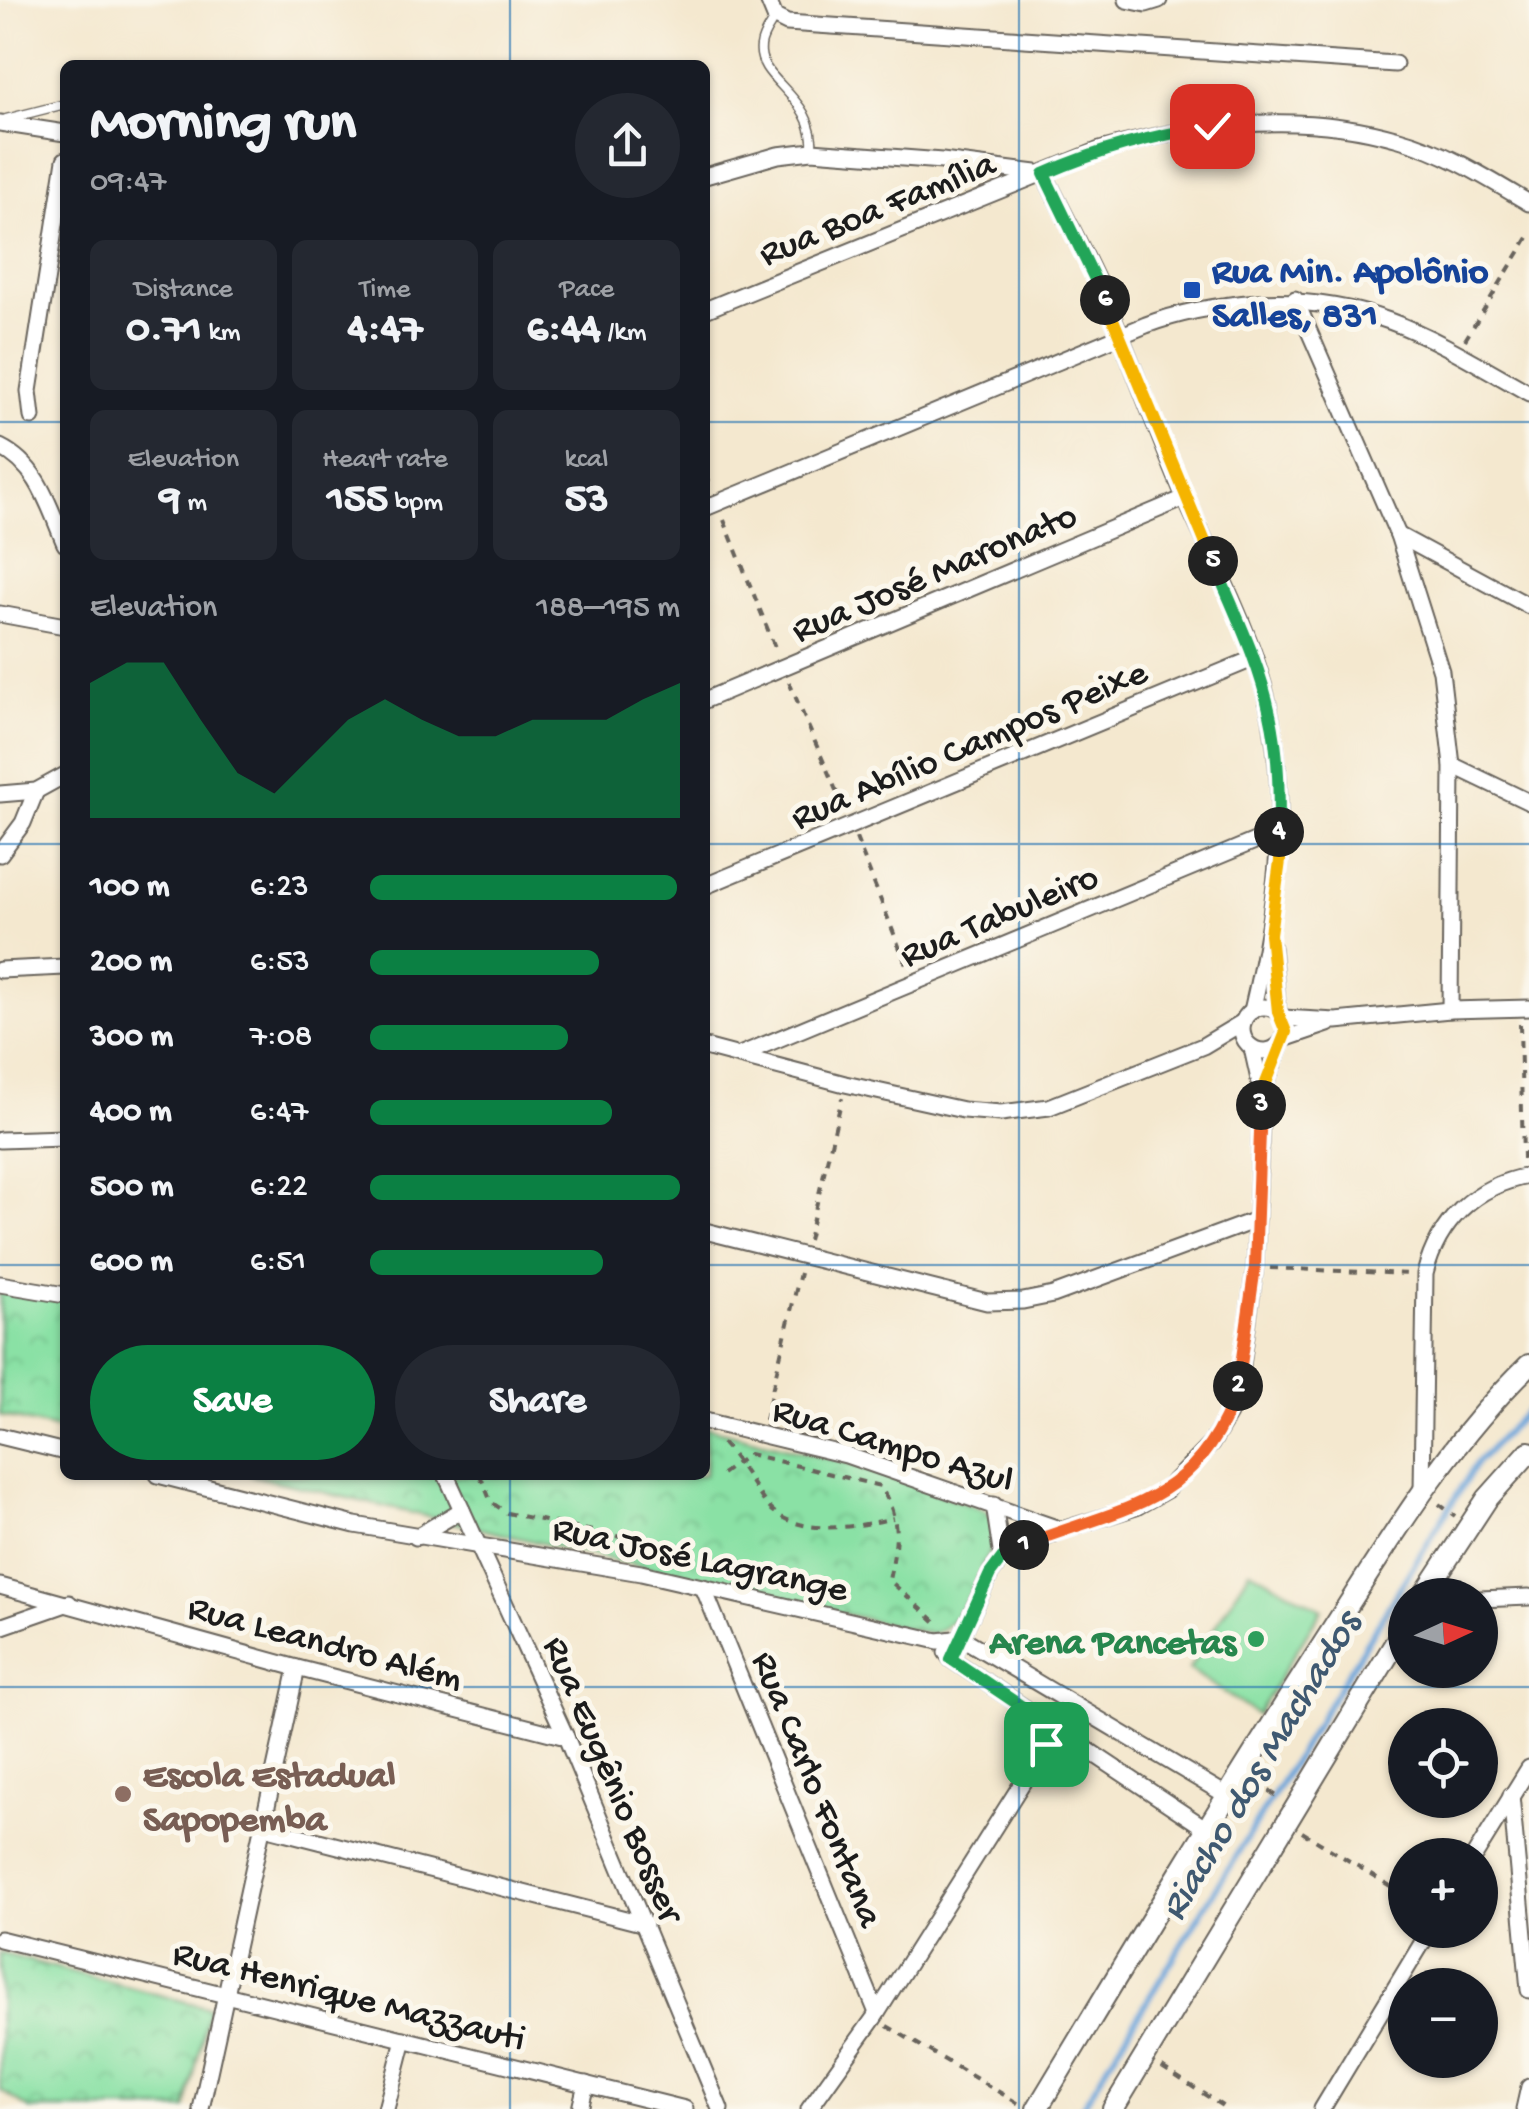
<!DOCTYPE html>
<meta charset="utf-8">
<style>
body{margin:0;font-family:"Gochi Hand",sans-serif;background:#242831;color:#f1f3f6;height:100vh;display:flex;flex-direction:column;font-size:38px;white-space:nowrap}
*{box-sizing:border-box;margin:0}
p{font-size:32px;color:#9ea1a6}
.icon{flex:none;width:55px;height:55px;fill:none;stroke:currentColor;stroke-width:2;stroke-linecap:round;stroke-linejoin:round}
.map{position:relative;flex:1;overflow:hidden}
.side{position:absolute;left:60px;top:60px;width:650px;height:1420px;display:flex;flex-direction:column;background:#171b24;border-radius:15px;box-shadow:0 2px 8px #0004}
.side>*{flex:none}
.needle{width:65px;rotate:86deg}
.buttons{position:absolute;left:1388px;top:1578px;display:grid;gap:20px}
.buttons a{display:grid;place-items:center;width:110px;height:110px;border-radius:50%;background:#171b24;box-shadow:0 2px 8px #0004;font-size:50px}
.pin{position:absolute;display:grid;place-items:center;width:85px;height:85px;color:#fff;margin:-42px;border-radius:20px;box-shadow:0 5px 15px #0006}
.km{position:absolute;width:50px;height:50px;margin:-25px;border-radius:50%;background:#222;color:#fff;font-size:28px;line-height:50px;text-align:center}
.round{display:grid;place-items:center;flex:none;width:105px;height:105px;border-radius:52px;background:#242831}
.head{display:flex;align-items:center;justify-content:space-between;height:170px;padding:0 30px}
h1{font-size:55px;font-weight:700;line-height:75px}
.figures{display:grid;grid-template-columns:repeat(3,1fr);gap:15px;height:170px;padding:10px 30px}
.figures div{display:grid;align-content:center;border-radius:15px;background:#242831;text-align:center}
.figures b{font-size:42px;font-weight:700}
.figures small{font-size:28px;font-weight:400}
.figures p{font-size:28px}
.chart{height:280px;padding:20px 30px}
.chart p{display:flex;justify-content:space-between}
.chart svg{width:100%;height:180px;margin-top:10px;fill:#0b8043;opacity:.7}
.action{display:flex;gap:20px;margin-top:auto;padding:20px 30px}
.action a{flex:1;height:115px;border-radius:60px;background:#0b8043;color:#fff;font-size:40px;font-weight:700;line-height:115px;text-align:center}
.action a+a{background:#242831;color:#f1f3f6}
ul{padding:0 30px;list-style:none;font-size:32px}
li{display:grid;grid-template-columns:160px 120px 1fr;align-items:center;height:75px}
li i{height:25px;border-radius:12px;background:#0b8043}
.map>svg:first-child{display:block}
.grass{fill:#8ae1a5;stroke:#537e60;stroke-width:2.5}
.park{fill:url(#park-crowns);stroke:#537e60;stroke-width:2.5}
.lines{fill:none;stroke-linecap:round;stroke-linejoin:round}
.stream{stroke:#6aa4da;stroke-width:6}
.service-casing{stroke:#68635b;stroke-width:11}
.minor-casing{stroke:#68635b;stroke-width:19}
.tertiary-casing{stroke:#68635b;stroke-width:24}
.path{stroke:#68635b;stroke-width:4;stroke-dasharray:8 8;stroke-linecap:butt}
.service{stroke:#fff;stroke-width:8}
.minor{stroke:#fff;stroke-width:15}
.tertiary{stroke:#fff;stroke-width:20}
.split-1-casing{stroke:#fff;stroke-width:20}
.split-2-casing{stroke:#fff;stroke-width:20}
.split-3-casing{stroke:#fff;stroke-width:20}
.split-4-casing{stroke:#fff;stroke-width:20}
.split-5-casing{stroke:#fff;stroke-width:20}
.split-6-casing{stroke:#fff;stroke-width:20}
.split-7-casing{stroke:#fff;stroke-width:20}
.split-1{stroke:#22a559;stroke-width:12}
.split-2{stroke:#f0652b;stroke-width:12}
.split-3{stroke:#f0652b;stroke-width:12}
.split-4{stroke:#f5b400;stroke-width:12}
.split-5{stroke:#22a559;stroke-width:12}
.split-6{stroke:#f5b400;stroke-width:12}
.split-7{stroke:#22a559;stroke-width:12}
.grid{fill:none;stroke:#1f6fb2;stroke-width:2.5;stroke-opacity:0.55}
.transit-dot{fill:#1a4fb4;stroke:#fbf7ec;stroke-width:4}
.leisure-dot{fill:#2e9e5b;stroke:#fbf7ec;stroke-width:4}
.education-dot{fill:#8d6e63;stroke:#fbf7ec;stroke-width:4}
.labels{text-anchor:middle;stroke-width:10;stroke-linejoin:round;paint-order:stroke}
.street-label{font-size:38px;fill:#1c1c1c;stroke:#fbf7ec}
.transit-label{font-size:38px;font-weight:bold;fill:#164399;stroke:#fbf7ec;text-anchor:start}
.leisure-label{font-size:38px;font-weight:bold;fill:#27864d;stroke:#fbf7ec;text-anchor:end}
.education-label{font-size:38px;font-weight:bold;fill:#785e54;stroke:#fbf7ec;text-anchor:start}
.water-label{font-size:40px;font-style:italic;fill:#3f5971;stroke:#fbf7ec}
</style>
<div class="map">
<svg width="1529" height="2109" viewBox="0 0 1529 2109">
<defs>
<pattern id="park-crowns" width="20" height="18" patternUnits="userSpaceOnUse" patternTransform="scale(2.5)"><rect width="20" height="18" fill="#8ae1a5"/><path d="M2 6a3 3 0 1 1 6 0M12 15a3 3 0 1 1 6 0" fill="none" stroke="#76c08d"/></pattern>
</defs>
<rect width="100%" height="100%" fill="#fbf7ec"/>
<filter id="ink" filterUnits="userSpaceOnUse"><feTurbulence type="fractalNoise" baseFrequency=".01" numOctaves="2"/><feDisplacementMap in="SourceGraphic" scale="20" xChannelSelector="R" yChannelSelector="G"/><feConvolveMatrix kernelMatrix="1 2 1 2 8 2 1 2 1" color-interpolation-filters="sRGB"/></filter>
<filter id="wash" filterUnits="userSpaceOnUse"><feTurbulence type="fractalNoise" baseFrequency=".0048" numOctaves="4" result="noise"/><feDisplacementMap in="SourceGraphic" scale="40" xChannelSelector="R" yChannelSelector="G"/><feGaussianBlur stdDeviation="2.25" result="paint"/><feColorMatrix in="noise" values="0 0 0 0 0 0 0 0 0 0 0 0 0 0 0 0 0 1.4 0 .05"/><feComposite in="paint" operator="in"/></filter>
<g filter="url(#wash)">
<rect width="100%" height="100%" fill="#f4e8cf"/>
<path class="grass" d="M1250,1570L1322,1609L1257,1715L1189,1669Z"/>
<g class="park">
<path d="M0,1288L65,1299V1431L0,1415Z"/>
<path d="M705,1427L871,1469L986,1511L996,1525V1537C984,1566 963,1627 930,1634L249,1475H705Z"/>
<path d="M0,1953L209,2008L186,2109H30L0,2090Z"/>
</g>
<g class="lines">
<path class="stream" d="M1081,2109L1477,1462L1529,1409"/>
</g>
</g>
<g filter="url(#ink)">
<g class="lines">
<g class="service-casing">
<g id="service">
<path d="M775,17C770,26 762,35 761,46C756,81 817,96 812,151"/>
<path d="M6,119L65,104"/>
</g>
</g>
<g class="minor-casing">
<g id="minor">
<path d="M768,0L775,17L787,23L1395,64"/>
<path d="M1127,0L1146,4L1159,0"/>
<path d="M0,123L65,133"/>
<path d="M705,176L778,155L812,151L942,161L1044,174C1066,219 1091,264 1110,310C1136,373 1159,438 1186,500C1216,566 1259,648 1271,719C1289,821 1275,912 1252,1011"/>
<path d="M1295,299L1398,535L1441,671L1452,765L1450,1010"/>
<path d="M705,310L1097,151C1194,123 1300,110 1399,139C1446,152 1487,178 1529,203"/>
<path d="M32,417L29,391L65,160"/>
<path d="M0,447C39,466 49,507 65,544"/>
<path d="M705,508L1146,325C1183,311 1220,305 1258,302C1371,296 1435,340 1529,393"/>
<path d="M1398,535L1529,606"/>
<path d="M0,614L65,626"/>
<path d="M705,700L1185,498"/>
<path d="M1452,765L1529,802"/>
<path d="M0,794L36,791L65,775"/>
<path d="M0,854L23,823L36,791"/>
<path d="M705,886L1255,658"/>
<path d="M1272,948L1278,1012"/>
<path d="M0,970L65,967"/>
<circle cx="1264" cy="1029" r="22"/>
<path d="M1283,1018L1336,1021L1450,1010L1529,1008"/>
<path d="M1284,1039L1328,1024"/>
<path d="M705,1047L845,1084L963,1110L1001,1113L1049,1107L1203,1046L1243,1022"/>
<path d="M742,1054L1279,831"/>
<path d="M1262,1093L1280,1046"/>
<path d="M0,1140L65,1138"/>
<path d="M705,1231L987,1302L1023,1301L1053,1295L1256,1220"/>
<path d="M0,1284L65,1295"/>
<path d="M705,1421L846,1455L1062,1530"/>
<path d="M0,1436L65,1452"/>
<path d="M158,1475L355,1525L641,1573L938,1641L962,1638L1226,1795"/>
<path d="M446,1475L566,1737L720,2109"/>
<path d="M1422,1491L1425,1274C1438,1222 1475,1185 1529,1176"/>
<path d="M994,1505L1002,1558"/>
<path d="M416,1537L462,1510"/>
<path d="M0,1586L297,1668L566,1737"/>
<path d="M703,1587L877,2013"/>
<path d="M1480,1599L1529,1597"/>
<path d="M0,1627L69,1603"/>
<path d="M946,1652L951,1659L1205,1828"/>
<path d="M951,1659L990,1574L1002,1558L1062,1530L1136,1507L1166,1490L1211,1444L1229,1414L1240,1380L1255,1267L1262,1093L1252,1048"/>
<path d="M1511,1795L1529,1990"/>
<path d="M264,1827L645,1924"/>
<path d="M1475,1855L1529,1768"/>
<path d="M0,1939L685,2109"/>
<path d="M201,2109L297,1668"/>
<path d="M386,2109L404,2039"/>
<path d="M580,2109L586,2084"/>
<path d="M809,2109L874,2018L1072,1704"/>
<path d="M1322,2109L1430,1930"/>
<path d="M1524,2109L1529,2087"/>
</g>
</g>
<g class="tertiary-casing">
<g id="tertiary">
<path d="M1424,1595L1487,1499L1529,1452"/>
<path d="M1037,2109C1132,1951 1227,1793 1327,1638C1388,1543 1447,1444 1529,1365"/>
<path d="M1113,2109L1405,1627"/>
</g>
</g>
<g class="path">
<path d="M1465,340L1529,236"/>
<path d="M705,474L711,488"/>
<path d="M724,520L776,650"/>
<path d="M789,682L845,811"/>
<path d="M856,838L908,969"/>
<path d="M1520,1024L1523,1159"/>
<path d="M808,1240L842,1098"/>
<path d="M1270,1268L1410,1274"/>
<path d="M765,1420L800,1273"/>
<path d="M722,1443C739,1461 749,1480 763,1500C790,1539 854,1528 893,1518"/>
<path d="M722,1474L749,1454L880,1486C902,1521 897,1541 889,1580L936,1622"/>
<path d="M480,1475L491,1502L507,1513L673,1548"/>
<path d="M1439,1504L1455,1516"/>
<path d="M1256,1782L1281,1799"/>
<path d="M1302,1832L1405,1895"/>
<path d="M887,2026L1021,2105"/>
<path d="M1162,2067L1227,2109"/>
</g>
<use href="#service" class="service"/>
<use href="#minor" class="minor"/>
<use href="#tertiary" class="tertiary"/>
</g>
</g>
<g class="lines" filter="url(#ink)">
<g class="split-1-casing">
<path id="split-1" d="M1024,1545L1002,1558L990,1574L951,1659L1055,1729L1046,1744"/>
</g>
<g class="split-2-casing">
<path id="split-2" d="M1024,1545C1125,1505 1197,1507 1238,1386"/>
</g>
<g class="split-3-casing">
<path id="split-3" d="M1238,1386L1255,1267L1261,1105"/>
</g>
<g class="split-4-casing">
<path id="split-4" d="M1261,1105L1262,1093L1286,1032L1278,1012L1270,934L1280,861L1279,832"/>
</g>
<g class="split-5-casing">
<path id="split-5" d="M1213,561C1234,611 1259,661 1270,714C1279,753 1279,793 1279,832"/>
</g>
<g class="split-6-casing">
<path id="split-6" d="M1105,300L1213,561"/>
</g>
<g class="split-7-casing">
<path id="split-7" d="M1105,300L1044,174C1101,149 1151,136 1212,126"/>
</g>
<use href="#split-1" class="split-1"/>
<use href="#split-2" class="split-2"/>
<use href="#split-3" class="split-3"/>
<use href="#split-4" class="split-4"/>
<use href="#split-5" class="split-5"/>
<use href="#split-6" class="split-6"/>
<use href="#split-7" class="split-7"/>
</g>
<path class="grid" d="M510,0V65M1019,0V2109M0,422H65M705,422H1529M0,844H65M705,844H1529M0,1265H65M705,1265H1529M510,1475V2109M0,1687H1529"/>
<rect class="transit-dot" x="1182" y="280" width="20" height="20" rx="5"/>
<circle class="leisure-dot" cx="1256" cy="1639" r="10"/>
<circle class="education-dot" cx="123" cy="1794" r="10"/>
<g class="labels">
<g class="street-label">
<text transform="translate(876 206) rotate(-22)" y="13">Rua Boa Família</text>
<text transform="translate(933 570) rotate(-23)" y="13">Rua José Maronato</text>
<text transform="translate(968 742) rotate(-23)" y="13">Rua Abílio Campos Peixe</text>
<text transform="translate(998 913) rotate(-23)" y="13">Rua Tabuleiro</text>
<text transform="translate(894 1442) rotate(17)" y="13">Rua Campo Azul</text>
<text transform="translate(701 1556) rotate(12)" y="13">Rua José Lagrange</text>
<text transform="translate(326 1640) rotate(15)" y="13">Rua Leandro Além</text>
<text transform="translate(616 1778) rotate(67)" y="13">Rua Eugênio Bosser</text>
<text transform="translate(820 1788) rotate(68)" y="13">Rua Carlo Fontana</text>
<text transform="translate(350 1993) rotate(14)" y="13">Rua Henrique Mazzauti</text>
</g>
<g class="transit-label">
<text x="1212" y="281">Rua Min. Apolônio<tspan x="1212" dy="44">Salles, 831</tspan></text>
</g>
<g class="leisure-label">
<text x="1236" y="1652">Arena Pancetas</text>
</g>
<g class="education-label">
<text x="143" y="1785">Escola Estadual<tspan x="143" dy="44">Sapopemba</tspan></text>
</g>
<g class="water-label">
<text transform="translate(1257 1764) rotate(-59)" y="14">Riacho dos Machados</text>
</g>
</g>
</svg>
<div class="buttons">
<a><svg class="needle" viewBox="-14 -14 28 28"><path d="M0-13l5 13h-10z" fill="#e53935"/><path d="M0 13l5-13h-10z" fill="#9ea1a6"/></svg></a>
<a><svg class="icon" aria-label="locate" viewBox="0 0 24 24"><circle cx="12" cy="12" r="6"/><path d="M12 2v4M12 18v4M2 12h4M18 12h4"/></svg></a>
<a>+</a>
<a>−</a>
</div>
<div class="pin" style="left:1046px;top:1744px;background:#1e9e55"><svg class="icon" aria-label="arrive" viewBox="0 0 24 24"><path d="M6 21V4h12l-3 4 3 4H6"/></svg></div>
<div class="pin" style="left:1212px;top:126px;background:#d93025"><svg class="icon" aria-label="check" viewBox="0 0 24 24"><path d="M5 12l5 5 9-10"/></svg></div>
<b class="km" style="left:1024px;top:1545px">1</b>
<b class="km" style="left:1238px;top:1386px">2</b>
<b class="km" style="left:1261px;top:1105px">3</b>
<b class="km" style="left:1279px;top:832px">4</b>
<b class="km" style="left:1213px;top:561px">5</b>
<b class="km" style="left:1105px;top:300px">6</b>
<section class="side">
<div class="head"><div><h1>Morning run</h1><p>09:47</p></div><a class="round"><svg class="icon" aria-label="share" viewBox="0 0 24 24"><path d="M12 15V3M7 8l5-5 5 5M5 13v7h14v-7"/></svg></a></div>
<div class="figures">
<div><p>Distance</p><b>0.71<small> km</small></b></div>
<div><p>Time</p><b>4:47</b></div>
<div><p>Pace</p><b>6:44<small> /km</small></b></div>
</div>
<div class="figures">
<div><p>Elevation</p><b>9<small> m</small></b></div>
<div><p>Heart rate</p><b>155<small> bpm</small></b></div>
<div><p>kcal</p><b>53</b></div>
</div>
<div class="chart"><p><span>Elevation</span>188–195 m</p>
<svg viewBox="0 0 160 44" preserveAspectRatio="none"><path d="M0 44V11L10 6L20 6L30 20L40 33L50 38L60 29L70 20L80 15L90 20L100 24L110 24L120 20L130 20L140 20L150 15L160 11V44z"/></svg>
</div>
<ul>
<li><b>100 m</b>6:23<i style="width:99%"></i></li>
<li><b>200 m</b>6:53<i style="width:74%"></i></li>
<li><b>300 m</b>7:08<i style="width:64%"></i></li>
<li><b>400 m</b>6:47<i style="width:78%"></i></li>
<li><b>500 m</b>6:22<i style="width:100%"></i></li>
<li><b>600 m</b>6:51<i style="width:75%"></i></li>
</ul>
<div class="action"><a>Save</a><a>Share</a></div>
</section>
</div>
